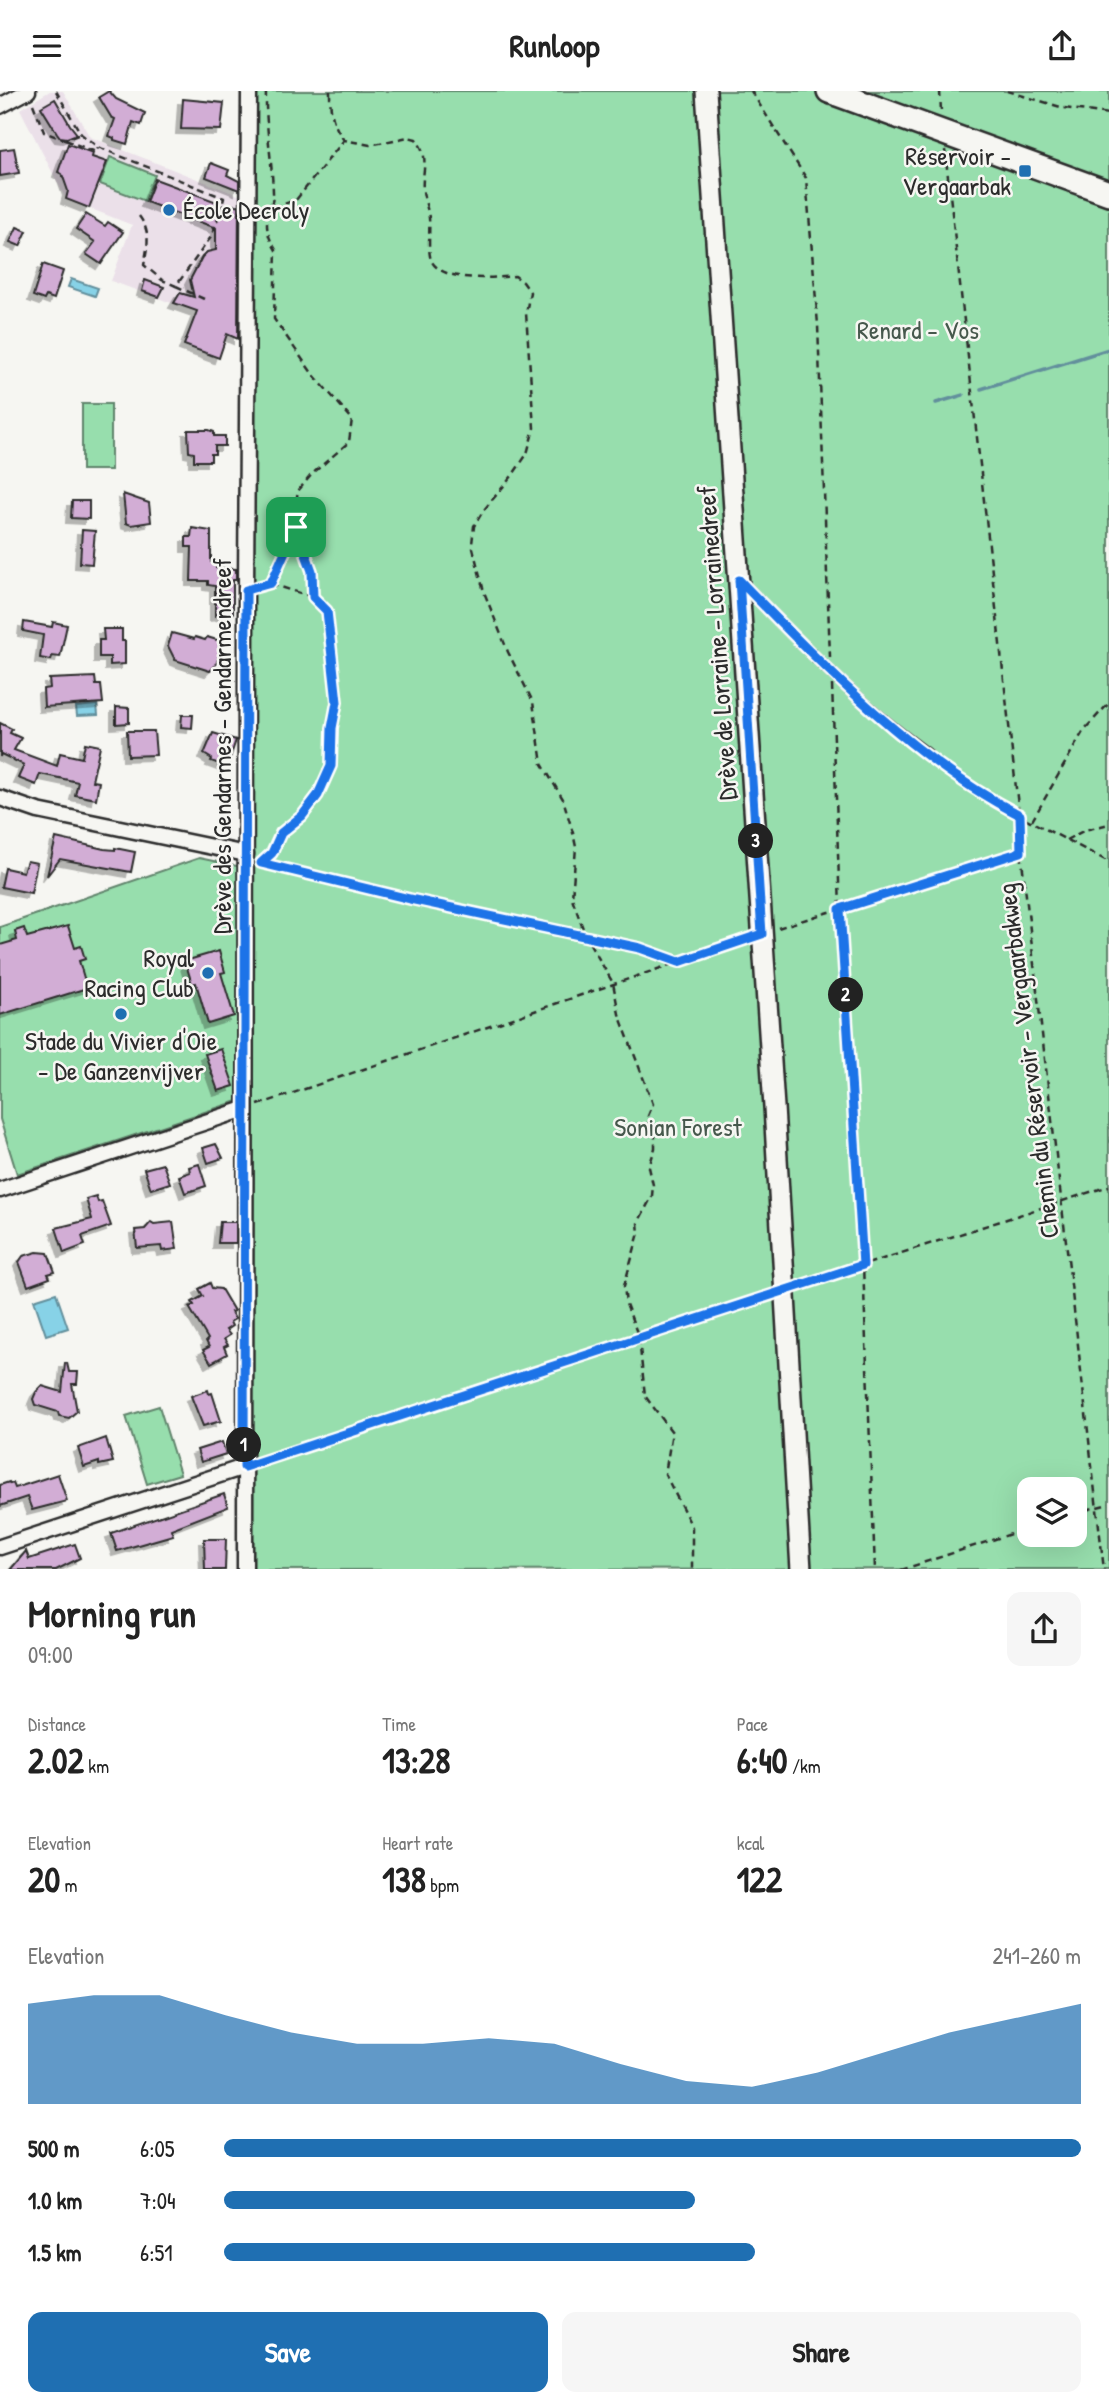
<!DOCTYPE html>
<meta charset="utf-8">
<style>
body{margin:0;font-family:"Patrick Hand",sans-serif;background:#f6f6f6;color:#222;height:100vh;display:flex;flex-direction:column;font-size:26px;white-space:nowrap}
*{box-sizing:border-box;margin:0}
p{font-size:23px;color:#767676}
.icon{flex:none;width:38px;height:38px;fill:none;stroke:currentColor;stroke-width:2;stroke-linecap:round;stroke-linejoin:round}
.map{position:relative;height:1478px;overflow:hidden}
.panel{display:flex;flex-direction:column;background:#fff;flex:1}
.panel>*{flex:none}
.tools{position:absolute;left:1017px;top:1386px;display:grid;gap:14px}
.tools a{display:grid;place-items:center;width:70px;height:70px;border-radius:14px;background:#fff;box-shadow:0 7px 28px #0002;font-size:35px}
.pin{position:absolute;display:grid;place-items:center;width:60px;height:60px;color:#fff;margin:-30px;border-radius:14px;box-shadow:0 4px 10px #0006}
.km{position:absolute;width:35px;height:35px;margin:-18px;border-radius:50%;background:#222;color:#fff;font-size:19px;line-height:35px;text-align:center}
.round{display:grid;place-items:center;flex:none;width:74px;height:74px;border-radius:14px;background:#f6f6f6}
.overview{display:flex;align-items:center;justify-content:space-between;height:119px;padding:0 28px}
h1{font-size:38px;font-weight:800;line-height:52px}
.figures{display:grid;grid-template-columns:repeat(3,1fr);gap:10px;height:119px;padding:7px 28px}
.figures div{display:grid;align-content:center}
.figures b{font-size:35px;font-weight:800}
.figures small{font-size:19px;font-weight:400}
.figures p{font-size:19px}
.chart{height:196px;padding:14px 28px}
.chart p{display:flex;justify-content:space-between}
.chart svg{width:100%;height:126px;margin-top:7px;fill:#1f6fb2;opacity:.7}
.action{display:flex;gap:14px;margin-top:auto;padding:14px 28px}
.action a{flex:1;height:80px;border-radius:14px;background:#1f6fb2;color:#fff;font-size:28px;font-weight:800;line-height:80px;text-align:center}
.action a+a{background:#f6f6f6;color:#222}
ul{padding:0 28px;list-style:none;font-size:23px}
li{display:grid;grid-template-columns:112px 84px 1fr;align-items:center;height:52px}
li i{height:18px;border-radius:9px;background:#1f6fb2}
header{display:flex;justify-content:space-between;align-items:center;height:91px;padding:0 28px;background:#fff;font-size:32px;font-weight:800}
.map>svg:first-child{display:block}
.built{fill:#ebe0e9}
.green{fill:#97dead;stroke:#61846c;stroke-width:2;fill-rule:evenodd}
.water{fill:#87d2e7;stroke:#628f9c;stroke-width:2}
.lines{fill:none;stroke-linecap:round;stroke-linejoin:round}
.stream{stroke:#628f9c;stroke-width:3.5}
.building{fill:#d2add5;stroke:#2b2b2b;stroke-width:2;filter:url(#shadow)}
.lane-casing{stroke:#2b2b2b;stroke-width:12}
.street-casing{stroke:#2b2b2b;stroke-width:19}
.secondary-casing{stroke:#2b2b2b;stroke-width:24}
.primary-casing{stroke:#2b2b2b;stroke-width:28}
.path{stroke:#2b2b2b;stroke-width:2.5;stroke-dasharray:7 5;stroke-linecap:butt}
.lane{stroke:#f6f6f2;stroke-width:7}
.street{stroke:#f6f6f2;stroke-width:14}
.secondary{stroke:#f6f6f2;stroke-width:19}
.primary{stroke:#f6f6f2;stroke-width:23}
.route-casing{stroke:#fff;stroke-width:14}
.route{stroke:#1a73e8;stroke-width:9}
.poi-dot{fill:#1f6fb2;stroke:#f6f6f2;stroke-width:2.5}
.labels{text-anchor:middle;stroke-width:5;stroke-linejoin:round;paint-order:stroke}
.poi-label{font-size:26px;fill:#2b2b2b;stroke:#f6f6f2;text-anchor:end}
.park-label{font-size:26px;fill:#46584c;stroke:#f6f6f2}
.street-label{font-size:26px;fill:#2b2b2b;stroke:#f6f6f2}
</style>
<header><svg class="icon" aria-label="menu" viewBox="0 0 24 24"><path d="M4 6h16M4 12h16M4 18h16"/></svg>Runloop<svg class="icon" aria-label="share" viewBox="0 0 24 24"><path d="M12 15V3M7 8l5-5 5 5M5 13v7h14v-7"/></svg></header>
<div class="map">
<svg width="1109" height="1479" viewBox="0 0 1109 1479">
<defs>
<filter id="shadow"><feDropShadow dx="-5" dy="5" stdDeviation="0" flood-color="#0004"/></filter>
</defs>
<rect width="100%" height="100%" fill="#f6f6f2"/>
<filter id="ink" filterUnits="userSpaceOnUse"><feTurbulence type="fractalNoise" baseFrequency=".0143" numOctaves="2"/><feDisplacementMap in="SourceGraphic" scale="14" xChannelSelector="R" yChannelSelector="G"/><feConvolveMatrix kernelMatrix="1 2 1 2 8 2 1 2 1" color-interpolation-filters="sRGB"/></filter>
<g filter="url(#ink)">
<path class="built" d="M50,0H63L90,46L243,106V238L111,190L132,134L66,108L20,18Z"/>
<g class="green">
<path d="M251,0H1109V1478L246,1479ZM1029,1398H1074V1444H1029Z"/>
<path d="M110,66L155,84L145,110L100,93Z"/>
<rect x="82" y="313" width="29" height="66"/>
<path d="M199,767L242,776L241,1009L17,1083L0,1028V836Z"/>
<path d="M159,1315L180,1383L147,1393L126,1325Z"/>
</g>
<g class="water">
<path d="M71,188L98,197L95,205L68,196Z"/>
<path d="M97,614L98,624L77,625L76,616Z"/>
<path d="M56,1202L68,1237L46,1244L34,1209Z"/>
</g>
<g class="lines">
<g class="stream">
<path d="M981,298L1109,258"/>
<path d="M936,312L963,304"/>
</g>
</g>
<g class="building">
<path d="M109,0L116,8L145,22L141,34L133,31L127,53L114,49V47L109,45L115,28L111,26L99,6Z"/>
<path d="M55,8L70,34L77,43L67,47L60,46L57,42L41,16Z"/>
<path d="M183,8L224,12L221,39L181,38Z"/>
<path d="M68,53L93,62L92,66L107,71L89,117L66,108L68,100L62,83L58,81Z"/>
<path d="M14,57L19,82L0,85V59Z"/>
<path d="M211,72L229,79L227,84L239,90V99L206,86Z"/>
<path d="M155,88L217,111L215,115L239,114L238,248L227,243L219,267L184,254L197,220L174,212L180,202L194,206L190,189L202,166L207,161L216,159V137L146,111Z"/>
<path d="M86,123L105,135L108,131L123,141L101,173L86,163L95,151L76,138Z"/>
<path d="M17,136L27,140L20,155L10,151Z"/>
<path d="M43,173L63,180L54,208L46,205L44,209L33,205Z"/>
<path d="M145,189L164,196L159,206L142,200Z"/>
<path d="M188,339H209L214,341V345H225V355H215V363H211V370H194V362L189,361Z"/>
<path d="M123,403L149,412L151,431L131,434L126,432Z"/>
<path d="M72,410H89V428L71,427Z"/>
<path d="M192,437L211,440V471H216V477L236,478V489H233V523L215,525V495L208,494V490H191L192,456H186V446H191Z"/>
<path d="M82,439L95,440L92,473L80,472Z"/>
<path d="M24,531L52,536L53,531L67,534L60,566L52,565L51,569L40,567L43,544L23,540Z"/>
<path d="M103,538H122V550H125V573L110,574V566H99V549H104Z"/>
<path d="M172,542L194,548L195,546L205,549L207,546L220,550L223,553L216,574L210,580L175,569L168,555Z"/>
<path d="M95,586L96,594H101L103,612L44,616L43,598L50,597L49,588Z"/>
<path d="M116,616L129,617V632L116,633Z"/>
<path d="M182,624H193L192,637L181,636Z"/>
<path d="M0,632L12,638L10,642L21,647L14,659L57,675L60,662L82,667L85,652L100,655L92,690L99,691L96,708L75,704L78,691L40,683L36,694L18,687L24,674L1,663L0,666Z"/>
<path d="M127,640H154L156,664L128,665Z"/>
<path d="M213,642L236,649L227,676L211,670L212,668L204,663Z"/>
<path d="M56,747L104,758L115,759V757L135,761L131,781L60,768L47,785Z"/>
<path d="M27,770L37,772L31,802L1,796L5,777L23,781Z"/>
<path d="M68,835L75,857L81,855L85,868L79,870L87,897L0,924V854L17,849L15,840L24,837L27,846Z"/>
<path d="M219,860L225,881L221,882L234,925L208,933L196,892L192,893L185,870Z"/>
<path d="M221,958L234,995L218,1000L205,963Z"/>
<path d="M216,1053L223,1067L208,1072L203,1057Z"/>
<path d="M163,1073L170,1092L151,1098L144,1078Z"/>
<path d="M199,1073L206,1095L185,1102L179,1085L190,1081L189,1076Z"/>
<path d="M96,1105L98,1111L102,1110L111,1135L82,1145L85,1154L64,1162L56,1137L92,1128L86,1108Z"/>
<path d="M151,1131L154,1133L173,1131L177,1158L162,1160L161,1155L137,1157L135,1139L145,1138Z"/>
<path d="M220,1131H236V1152H218Z"/>
<path d="M37,1161L48,1162L55,1181L48,1183L50,1187L28,1195L19,1171L23,1165Z"/>
<path d="M210,1192L212,1197L221,1198L234,1220L231,1221L235,1228L230,1231L232,1235L226,1239L230,1244L224,1248L228,1254L224,1256L227,1263L211,1272L203,1259L209,1256L206,1250L208,1248L189,1216L194,1214L192,1211L203,1205L199,1198Z"/>
<path d="M65,1272H67L69,1281H78L77,1293H72L77,1320L69,1327L59,1325L58,1321L35,1314L33,1308L36,1301L42,1295L62,1301Z"/>
<path d="M208,1299L209,1303L212,1302L221,1330L203,1335L191,1305Z"/>
<path d="M106,1347L113,1371L99,1374V1371L84,1376L78,1357Z"/>
<path d="M222,1351L226,1363L201,1371L197,1359Z"/>
<path d="M58,1383L67,1410L32,1419L27,1406L0,1415V1394L9,1391L10,1393L13,1392L15,1397Z"/>
<path d="M224,1403L228,1416L171,1438L173,1444L117,1460L111,1442Z"/>
<path d="M204,1448H226L225,1479H205Z"/>
<path d="M75,1453L80,1467L56,1479H10L26,1460L29,1468Z"/>
</g>
<g class="lines">
<g class="lane-casing">
<path id="lane" d="M742,492C800,552 859,613 927,662"/>
</g>
<g class="street-casing">
<g id="street">
<path d="M0,15L28,0"/>
<path d="M0,707L38,720L246,763"/>
<path d="M0,1099L245,1018"/>
<path d="M0,1456L244,1376"/>
<path d="M245,1479L246,499L249,0"/>
</g>
</g>
<g class="secondary-casing">
<path id="secondary" d="M706,0L774,1016L801,1479"/>
</g>
<g class="primary-casing">
<path id="primary" d="M829,0L1109,102"/>
</g>
<g class="path">
<path d="M56,0L81,43L98,56L224,107L221,119L229,120"/>
<path d="M330,0C330,19 332,33 344,49L370,54L408,46L416,48C431,68 421,79 423,100C424,109 428,118 429,127C430,138 428,155 430,165C435,193 495,187 515,185L523,191L530,201L526,222L534,337L527,363L512,385L483,420L474,435L472,453L484,501L508,561L533,611L542,673L563,708L573,742L576,756L572,807L586,846L613,892L619,923L653,1013L648,1025L649,1035L655,1043V1057L649,1076L653,1094L652,1105L638,1132L639,1142L624,1195L626,1213L639,1247L645,1305L672,1341L665,1383L692,1436V1479"/>
<path d="M751,0L806,87L818,234L830,566"/>
<path d="M940,0L941,21"/>
<path d="M1007,0L1064,17L1109,23"/>
<path d="M33,13L44,41L65,49L81,43"/>
<path d="M65,49L96,61L98,57"/>
<path d="M945,59L1019,724L1021,761L1104,1479"/>
<path d="M262,120L296,109L344,49"/>
<path d="M139,125C151,141 148,154 144,174L162,189L176,195"/>
<path d="M204,208L176,195L211,146L221,119"/>
<path d="M271,493L313,506"/>
<path d="M259,496L271,493L296,436"/>
<path d="M832,594L840,818L863,1174L875,1479"/>
<path d="M935,668L988,708L1109,771"/>
<path d="M1032,730L1084,639L1109,612"/>
<path d="M1066,749L1085,739L1109,733"/>
<path d="M260,772L410,808L640,857L679,871"/>
<path d="M261,772L272,762L281,742L302,725L318,704L331,675L332,637L337,611L327,520L313,506L312,480L294,426L298,400L312,383L349,351L352,328L312,282L274,228L276,159C271,151 267,143 267,133C267,122 274,111 273,101C272,67 265,34 266,0"/>
<path d="M778,837L1021,761"/>
<path d="M258,1014L749,847"/>
<path d="M799,1195L1109,1095"/>
<path d="M257,1371L770,1205"/>
<path d="M1074,1422L1109,1413"/>
<path d="M901,1479L1029,1437"/>
</g>
<use href="#lane" class="lane"/>
<use href="#street" class="street"/>
<use href="#secondary" class="secondary"/>
<use href="#primary" class="primary"/>
</g>
</g>
<g class="lines" filter="url(#ink)">
<g class="route-casing">
<path id="route" d="M296,436L312,480L313,506L327,520L337,611L332,637L331,675L318,704L302,725L281,742L272,762L261,772L410,808L640,857L679,871L762,843L739,489C821,573 914,670 1020,724L1021,761L840,818L863,1174L244,1376L246,499L271,492Z"/>
</g>
<use href="#route" class="route"/>
</g>
<g class="poi-dot">
<rect x="1018" y="73" width="14" height="14" rx="3.5"/>
<circle cx="169" cy="119" r="7"/>
<circle cx="208" cy="882" r="7"/>
<circle cx="121" cy="923" r="7"/>
</g>
<g class="labels">
<g class="poi-label">
<text x="1011" y="74">Réservoir -<tspan x="1011" dy="30">Vergaarbak</tspan></text>
<text x="183" y="128" text-anchor="start">École Decroly</text>
<text x="194" y="876">Royal<tspan x="194" dy="30">Racing Club</tspan></text>
<text x="121" y="959" text-anchor="middle">Stade du Vivier d'Oie<tspan x="121" dy="30">- De Ganzenvijver</tspan></text>
</g>
<g class="park-label">
<text x="918" y="248">Renard - Vos</text>
<text x="678" y="1045">Sonian Forest</text>
</g>
<g class="street-label">
<text transform="translate(717 552) rotate(-94)" y="9">Drève de Lorraine - Lorrainedreef</text>
<text transform="translate(222 655) rotate(-90)" y="9">Drève des Gendarmes - Gendarmendreef</text>
<text transform="translate(1028 970) rotate(-97)" y="9">Chemin du Réservoir - Vergaarbakweg</text>
</g>
</g>
</svg>
<div class="tools">
<a><svg class="icon" aria-label="layers" viewBox="0 0 24 24"><path d="M12 4l9 5-9 5-9-5zM3 14l9 5 9-5"/></svg></a>
</div>
<div class="pin" style="left:296px;top:436px;background:#1e9e55"><svg class="icon" aria-label="arrive" viewBox="0 0 24 24"><path d="M6 21V4h12l-3 4 3 4H6"/></svg></div>
<b class="km" style="left:244px;top:1354px">1</b>
<b class="km" style="left:846px;top:904px">2</b>
<b class="km" style="left:756px;top:750px">3</b>
</div>
<section class="panel">
<div class="overview"><div><h1>Morning run</h1><p>09:00</p></div><a class="round"><svg class="icon" aria-label="share" viewBox="0 0 24 24"><path d="M12 15V3M7 8l5-5 5 5M5 13v7h14v-7"/></svg></a></div>
<div class="figures">
<div><p>Distance</p><b>2.02<small> km</small></b></div>
<div><p>Time</p><b>13:28</b></div>
<div><p>Pace</p><b>6:40<small> /km</small></b></div>
</div>
<div class="figures">
<div><p>Elevation</p><b>20<small> m</small></b></div>
<div><p>Heart rate</p><b>138<small> bpm</small></b></div>
<div><p>kcal</p><b>122</b></div>
</div>
<div class="chart"><p><span>Elevation</span>241–260 m</p>
<svg viewBox="0 0 160 44" preserveAspectRatio="none"><path d="M0 44V9L10 6L20 6L30 13L40 19L50 23L60 23L70 21L80 23L90 30L100 36L110 38L120 33L130 26L140 19L150 14L160 9V44z"/></svg>
</div>
<ul>
<li><b>500 m</b>6:05<i style="width:100%"></i></li>
<li><b>1.0 km</b>7:04<i style="width:55%"></i></li>
<li><b>1.5 km</b>6:51<i style="width:62%"></i></li>
</ul>
<div class="action"><a>Save</a><a>Share</a></div>
</section>
